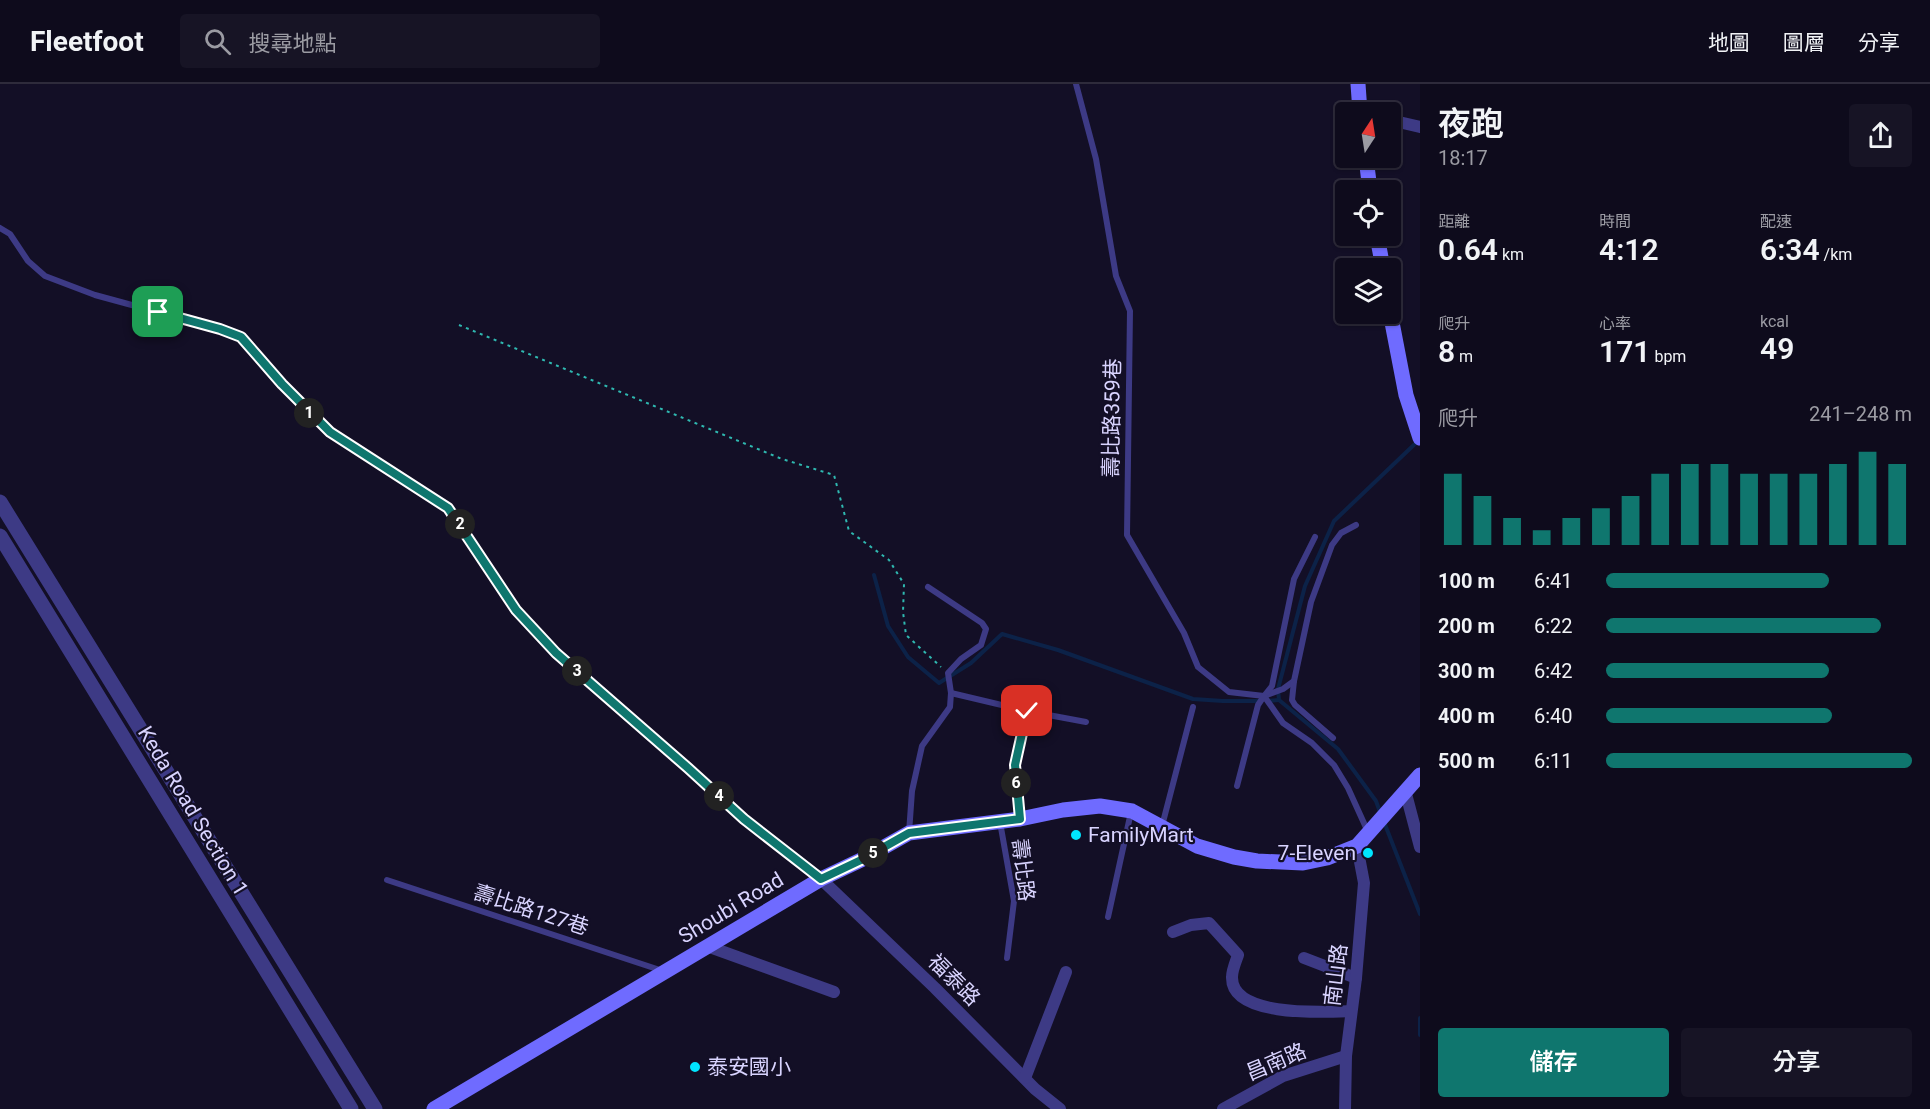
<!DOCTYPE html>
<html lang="zh-TW">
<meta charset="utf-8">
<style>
body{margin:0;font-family:Roboto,"Noto Sans TC",sans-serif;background:#171425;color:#f1f3f6;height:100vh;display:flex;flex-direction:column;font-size:22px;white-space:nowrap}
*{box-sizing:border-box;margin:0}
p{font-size:20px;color:#9b9ba3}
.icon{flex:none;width:33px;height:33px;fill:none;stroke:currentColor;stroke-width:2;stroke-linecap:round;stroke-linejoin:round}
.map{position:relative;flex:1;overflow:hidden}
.side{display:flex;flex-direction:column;background:#0e0b1c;width:510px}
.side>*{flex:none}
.needle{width:39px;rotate:12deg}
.tools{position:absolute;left:1335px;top:18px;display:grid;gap:12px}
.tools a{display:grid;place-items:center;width:66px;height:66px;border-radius:6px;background:#0e0b1c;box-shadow:0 2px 4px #0004,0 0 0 2px #2e2b3b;font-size:30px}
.pin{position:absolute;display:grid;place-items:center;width:51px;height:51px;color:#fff;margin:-26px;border-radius:12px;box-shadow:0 3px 9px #0006}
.km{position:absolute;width:30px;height:30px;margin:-15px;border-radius:50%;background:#222;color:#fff;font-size:16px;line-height:30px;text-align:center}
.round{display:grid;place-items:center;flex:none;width:63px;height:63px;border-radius:6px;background:#171425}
.overview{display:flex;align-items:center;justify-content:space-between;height:102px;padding:0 18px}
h1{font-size:33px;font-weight:600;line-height:45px}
.metrics{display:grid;grid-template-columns:repeat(3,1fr);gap:9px;height:102px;padding:6px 18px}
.metrics div{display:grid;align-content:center}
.metrics b{font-size:30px;font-weight:600}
.metrics small{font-size:16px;font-weight:400}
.metrics p{font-size:16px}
.chart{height:168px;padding:12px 18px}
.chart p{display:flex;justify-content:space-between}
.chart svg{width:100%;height:108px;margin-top:6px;stroke:#0f766e;stroke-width:6}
.button{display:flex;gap:12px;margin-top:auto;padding:12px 18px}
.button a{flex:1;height:69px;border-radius:6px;background:#0f766e;color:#fff;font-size:24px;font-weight:600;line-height:69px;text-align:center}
.button a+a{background:#171425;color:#f1f3f6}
ul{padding:0 18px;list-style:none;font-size:20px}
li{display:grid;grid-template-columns:96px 72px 1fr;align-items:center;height:45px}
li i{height:15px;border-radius:8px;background:#0f766e}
header{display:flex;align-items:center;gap:36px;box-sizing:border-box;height:84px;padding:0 30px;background:#0e0b1c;border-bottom:2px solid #2e2b3b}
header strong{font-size:28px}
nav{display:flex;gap:33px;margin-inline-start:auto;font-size:21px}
.search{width:420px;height:54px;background:#171425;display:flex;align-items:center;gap:15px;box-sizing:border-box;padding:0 21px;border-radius:6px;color:#9b9ba3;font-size:22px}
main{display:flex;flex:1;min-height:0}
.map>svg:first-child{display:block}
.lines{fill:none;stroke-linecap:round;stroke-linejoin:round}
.stream{stroke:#0c2248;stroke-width:4}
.path{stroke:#2fb8b0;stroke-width:2;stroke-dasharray:3 4.5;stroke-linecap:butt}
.service{stroke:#3d3a85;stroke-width:6}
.minor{stroke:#3d3a85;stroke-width:12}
.tertiary{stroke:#3d3a85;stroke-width:15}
.secondary{stroke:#6f6bff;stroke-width:15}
.route-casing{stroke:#fff;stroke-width:12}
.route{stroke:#0f766e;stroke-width:8}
.poi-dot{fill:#00e5ff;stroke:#130f26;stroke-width:2}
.labels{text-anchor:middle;stroke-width:4.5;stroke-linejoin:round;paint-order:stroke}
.street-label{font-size:21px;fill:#d9d4ff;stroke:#130f26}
.poi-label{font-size:21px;fill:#d9d4ff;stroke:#130f26;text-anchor:start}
</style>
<header>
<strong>Fleetfoot</strong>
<div class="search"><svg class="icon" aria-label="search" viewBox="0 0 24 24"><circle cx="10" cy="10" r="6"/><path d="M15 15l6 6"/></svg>搜尋地點</div>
<nav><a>地圖</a><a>圖層</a><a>分享</a></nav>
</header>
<main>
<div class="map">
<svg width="1420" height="1025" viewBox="0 0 1420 1025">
<rect width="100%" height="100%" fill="#130f26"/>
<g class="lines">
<g class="stream">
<path d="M874,491L888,542L908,573L939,599L971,579L1002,550L1058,566L1193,615L1223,617H1260"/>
<path d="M1279,616L1278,605L1305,502L1334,437L1418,357"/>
<path d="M1279,616L1338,665L1376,717L1380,728"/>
<path d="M1267,617L1279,616"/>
<path d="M1384,738L1420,830"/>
<path d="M1420,934V951"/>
</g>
<path class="path" d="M459,241L782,375L834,391L849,447L889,476L904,500L903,528L906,551L941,583"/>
<g class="service">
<path d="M1076,0L1096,75L1116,192L1130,227L1127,451L1184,549L1198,583L1229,608L1264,612L1283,605L1294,597L1311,518L1332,461L1341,449L1356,441"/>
<path d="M0,144L10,150L28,177L45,192L95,211L220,245L241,253L282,300L330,348L448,424L516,526L556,569L688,684L744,735L821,795"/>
<path d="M1315,453L1294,495L1272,602L1264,612L1283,639L1312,659L1334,681L1348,704L1368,748"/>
<path d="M1294,597L1292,616L1295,621L1333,654"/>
<path d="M951,609L1027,627L1086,638"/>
<path d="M1237,702L1258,621L1264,612"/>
<path d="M1020,733L1015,681L1027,627"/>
<path d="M1000,738L1014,817L1007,874"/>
<path d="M1162,742L1193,623"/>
<path d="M909,749L912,707L922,662L950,623L951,609L948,589L961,575L981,561L986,545L982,539L928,503"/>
<path d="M387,796L663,887"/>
<path d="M1108,833L1131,728"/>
</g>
<g class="minor">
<path d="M1390,36L1420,43"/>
<path d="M1405,706L1420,763"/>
<path d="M821,795L935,904L1035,1005L1060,1025"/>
<path d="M1173,848L1191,841L1209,839L1238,871C1236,877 1232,886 1232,893C1231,934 1325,928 1351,927"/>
<path d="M707,862L834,908"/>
<path d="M1304,874L1356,894"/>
<path d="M1025,994L1066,888"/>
<path d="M1223,1025L1283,992L1346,972"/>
<path d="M1345,1025L1346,972L1356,894L1364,799L1357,762"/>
</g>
<g class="tertiary">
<path d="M0,418L375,1025"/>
<path d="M0,452L351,1025"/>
</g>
<g class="secondary">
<path d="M1358,0L1360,28"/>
<path d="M1366,74L1370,106"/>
<path d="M1377,152L1383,184"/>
<path d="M1390,228L1406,311L1420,354"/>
<path d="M434,1025L821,795L861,776L909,749L1020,735L1063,726L1100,722L1132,727L1197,762L1234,773L1257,777L1303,779L1327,774L1357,762L1420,691"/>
</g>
</g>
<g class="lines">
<g class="route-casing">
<path id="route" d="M158,228L220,245L241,253L282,300L330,348L448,424L516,526L556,569L688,684L744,735L821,795L861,776L909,749L1020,735L1015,681L1027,627"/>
</g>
<use href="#route" class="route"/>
</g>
<g class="poi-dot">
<circle cx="1076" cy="751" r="6"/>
<circle cx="1368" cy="769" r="6"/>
<circle cx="695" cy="983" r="6"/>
</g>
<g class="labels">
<g class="street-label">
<text transform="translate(1112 334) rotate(-89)" y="7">壽比路359巷</text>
<text transform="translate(193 727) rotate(59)" y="7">Keda Road Section 1</text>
<text transform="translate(1023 786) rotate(83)" y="7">壽比路</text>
<text transform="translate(731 824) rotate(-31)" y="7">Shoubi Road</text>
<text transform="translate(531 826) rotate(18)" y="7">壽比路127巷</text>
<text transform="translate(1336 891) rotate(-83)" y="7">南山路</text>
<text transform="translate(954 896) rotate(45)" y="7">福泰路</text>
<text transform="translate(1276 978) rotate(-23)" y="7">昌南路</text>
</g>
<g class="poi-label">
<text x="1088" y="758">FamilyMart</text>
<text x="1356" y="776" text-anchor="end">7-Eleven</text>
<text x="707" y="990">泰安國小</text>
</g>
</g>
</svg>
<div class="tools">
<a><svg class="needle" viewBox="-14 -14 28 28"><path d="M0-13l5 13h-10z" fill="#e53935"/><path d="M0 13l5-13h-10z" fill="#9b9ba3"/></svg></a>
<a><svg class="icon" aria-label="locate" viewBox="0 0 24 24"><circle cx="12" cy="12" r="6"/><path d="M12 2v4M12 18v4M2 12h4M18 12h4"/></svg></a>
<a><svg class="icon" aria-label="layers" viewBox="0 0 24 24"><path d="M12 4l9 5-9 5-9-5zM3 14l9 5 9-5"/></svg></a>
</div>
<div class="pin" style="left:158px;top:228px;background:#1e9e55"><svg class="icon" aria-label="arrive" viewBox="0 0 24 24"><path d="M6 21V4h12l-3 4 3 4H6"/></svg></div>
<div class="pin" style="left:1027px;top:627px;background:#d93025"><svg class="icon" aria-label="check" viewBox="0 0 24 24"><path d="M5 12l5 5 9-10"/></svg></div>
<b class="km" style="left:309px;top:329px">1</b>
<b class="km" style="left:460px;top:440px">2</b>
<b class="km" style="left:577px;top:587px">3</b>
<b class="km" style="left:719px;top:712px">4</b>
<b class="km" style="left:873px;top:769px">5</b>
<b class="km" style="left:1016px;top:699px">6</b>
</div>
<section class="side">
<div class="overview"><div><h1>夜跑</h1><p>18:17</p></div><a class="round"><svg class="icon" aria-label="share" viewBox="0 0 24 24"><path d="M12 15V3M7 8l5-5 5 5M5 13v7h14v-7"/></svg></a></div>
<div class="metrics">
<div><p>距離</p><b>0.64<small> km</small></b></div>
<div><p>時間</p><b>4:12</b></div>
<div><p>配速</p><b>6:34<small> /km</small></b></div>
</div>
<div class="metrics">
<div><p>爬升</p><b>8<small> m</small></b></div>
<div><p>心率</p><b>171<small> bpm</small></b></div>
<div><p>kcal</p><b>49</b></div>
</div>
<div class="chart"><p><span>爬升</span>241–248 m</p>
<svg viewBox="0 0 160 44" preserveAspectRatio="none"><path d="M5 44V15M15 44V24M25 44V33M35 44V38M45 44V33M55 44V29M65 44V24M75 44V15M85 44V11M95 44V11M105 44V15M115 44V15M125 44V15M135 44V11M145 44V6M155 44V11"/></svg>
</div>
<ul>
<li><b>100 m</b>6:41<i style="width:73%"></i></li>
<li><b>200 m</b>6:22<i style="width:90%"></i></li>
<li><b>300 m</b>6:42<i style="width:73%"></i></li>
<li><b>400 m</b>6:40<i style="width:74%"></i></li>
<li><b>500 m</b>6:11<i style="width:100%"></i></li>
</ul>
<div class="button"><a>儲存</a><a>分享</a></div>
</section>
</main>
